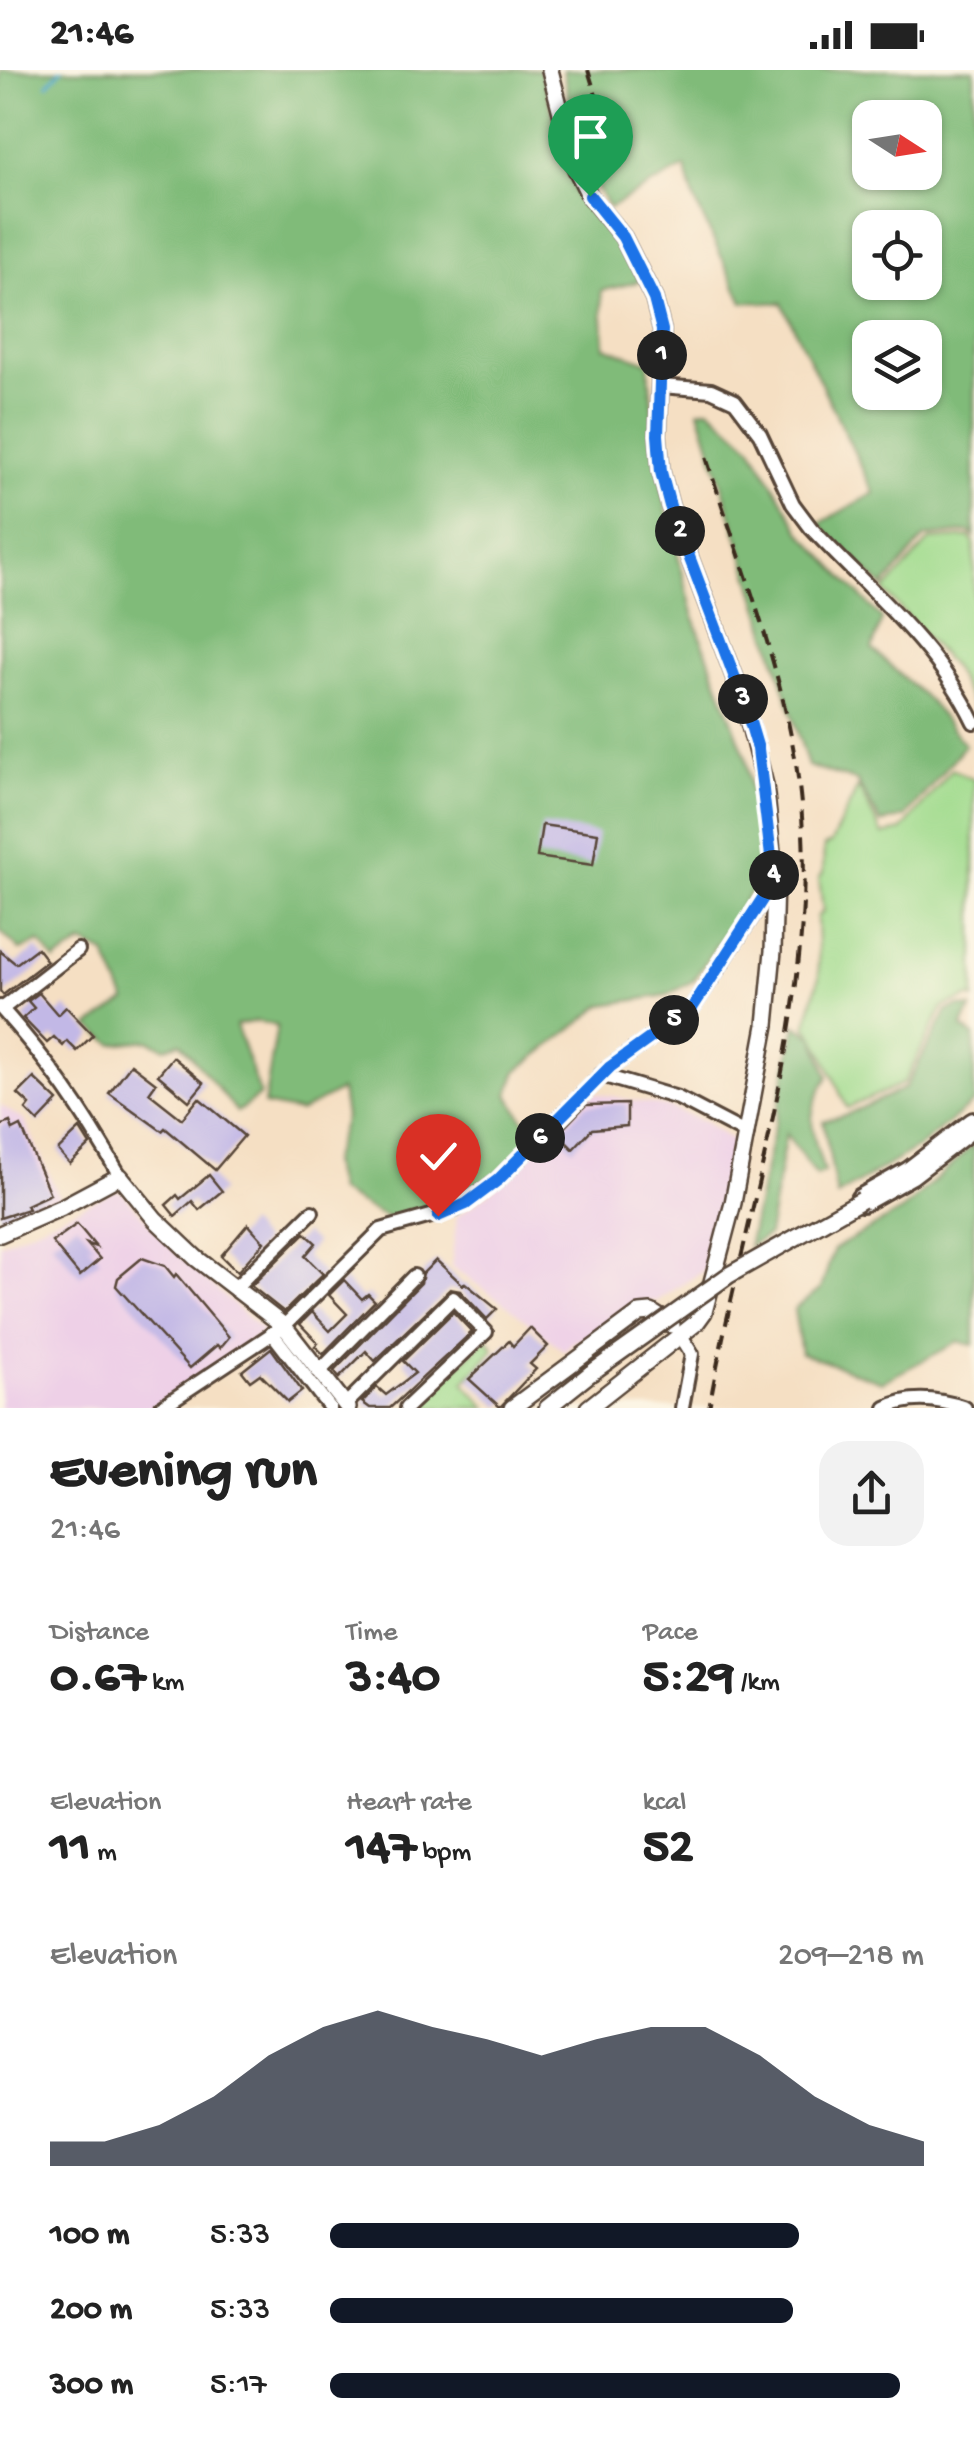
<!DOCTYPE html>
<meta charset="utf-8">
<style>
body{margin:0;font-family:"Gochi Hand",sans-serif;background:#f2f2f2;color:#222;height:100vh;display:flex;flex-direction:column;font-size:38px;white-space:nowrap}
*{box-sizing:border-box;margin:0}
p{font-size:32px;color:#767676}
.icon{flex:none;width:55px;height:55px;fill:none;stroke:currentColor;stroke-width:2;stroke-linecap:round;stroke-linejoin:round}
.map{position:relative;height:1338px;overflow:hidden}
.details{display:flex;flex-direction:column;background:#fff;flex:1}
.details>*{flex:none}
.needle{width:65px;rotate:102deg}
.buttons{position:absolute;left:852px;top:30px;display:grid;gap:20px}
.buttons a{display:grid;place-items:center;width:90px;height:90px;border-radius:20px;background:#fff;box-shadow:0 2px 8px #0004;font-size:50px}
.pin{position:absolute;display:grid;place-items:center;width:85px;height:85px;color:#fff;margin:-102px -42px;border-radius:50% 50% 50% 0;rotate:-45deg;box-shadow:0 0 10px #0007}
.pin .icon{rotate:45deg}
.km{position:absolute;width:50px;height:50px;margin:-25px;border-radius:50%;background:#222;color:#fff;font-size:28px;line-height:50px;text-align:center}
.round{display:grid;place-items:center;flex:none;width:105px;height:105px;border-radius:30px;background:#f2f2f2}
.head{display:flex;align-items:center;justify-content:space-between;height:170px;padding:0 50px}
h1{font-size:55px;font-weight:700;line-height:75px}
.metrics{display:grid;grid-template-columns:repeat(3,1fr);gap:15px;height:170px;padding:10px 50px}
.metrics div{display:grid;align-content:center}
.metrics b{font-size:50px;font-weight:700}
.metrics small{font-size:28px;font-weight:400}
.metrics p{font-size:28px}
.chart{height:280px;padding:20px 50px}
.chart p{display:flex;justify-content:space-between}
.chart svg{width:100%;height:180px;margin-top:10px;fill:#111827;opacity:.7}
ul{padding:0 50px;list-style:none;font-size:32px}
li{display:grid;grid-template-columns:160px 120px 1fr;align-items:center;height:75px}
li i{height:25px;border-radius:12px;background:#111827}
.status{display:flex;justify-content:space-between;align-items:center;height:70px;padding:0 50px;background:#fff;direction:ltr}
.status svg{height:28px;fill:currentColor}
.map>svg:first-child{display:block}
.built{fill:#eed0e7}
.green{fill:#a1db8e;stroke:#6e8256;stroke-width:2.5}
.forest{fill:#80bb79;stroke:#5e724c;stroke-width:2.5;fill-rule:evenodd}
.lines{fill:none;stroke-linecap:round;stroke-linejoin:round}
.stream{stroke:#4ba6c9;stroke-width:4}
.building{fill:#c2b8e6}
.minor-casing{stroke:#574537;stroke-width:18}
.tertiary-casing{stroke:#574537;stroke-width:20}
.trunk-casing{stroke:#574537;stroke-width:28}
.minor{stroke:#fff;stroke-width:12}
.tertiary{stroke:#fff;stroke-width:15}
.trunk{stroke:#fff;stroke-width:22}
.rail{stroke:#3b2a1e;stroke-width:4;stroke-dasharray:15 8;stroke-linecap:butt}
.tertiary-bridge-casing{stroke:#574537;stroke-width:20;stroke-linecap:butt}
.tertiary-bridge{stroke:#fff;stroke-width:15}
.route-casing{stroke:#fff;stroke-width:20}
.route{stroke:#1a73e8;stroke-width:12}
</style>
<div class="status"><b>21:46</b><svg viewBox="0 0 49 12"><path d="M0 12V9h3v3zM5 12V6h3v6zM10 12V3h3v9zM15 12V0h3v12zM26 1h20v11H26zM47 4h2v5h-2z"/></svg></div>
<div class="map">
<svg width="974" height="1338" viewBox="0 0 974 1338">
<rect width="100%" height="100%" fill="#fcf5e5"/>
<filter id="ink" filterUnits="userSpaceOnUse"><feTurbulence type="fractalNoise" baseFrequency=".01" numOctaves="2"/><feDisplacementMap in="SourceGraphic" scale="20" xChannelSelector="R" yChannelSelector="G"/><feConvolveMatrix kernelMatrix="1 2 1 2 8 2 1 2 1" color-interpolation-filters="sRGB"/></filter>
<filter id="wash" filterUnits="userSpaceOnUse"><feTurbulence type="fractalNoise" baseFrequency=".0048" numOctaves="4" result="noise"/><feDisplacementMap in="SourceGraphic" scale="40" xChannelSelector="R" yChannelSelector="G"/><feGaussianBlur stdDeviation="2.25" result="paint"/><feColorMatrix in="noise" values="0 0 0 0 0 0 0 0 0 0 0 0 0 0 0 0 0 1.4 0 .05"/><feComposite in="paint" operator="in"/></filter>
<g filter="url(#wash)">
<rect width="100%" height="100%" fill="#f5dfc3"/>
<g class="built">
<path d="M594,1023L668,1037L704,1052L734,1072L706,1199L657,1231L635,1233L591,1266L573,1272L564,1281L506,1234L451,1197L457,1146L491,1122Z"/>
<path d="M0,1035L25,1051L60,1129L0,1157Z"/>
<path d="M116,1121L122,1122L177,1184L264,1262L151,1338H0V1174Z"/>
</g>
<g class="green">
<path d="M969,467L974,473V637L951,595L884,521L930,470Z"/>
<path d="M952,699L974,710V929L969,927L943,937L904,1013L847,1038C838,1020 818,966 806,957L819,907L817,847L823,841L819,808L823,803L824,776L831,773L858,717L883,765L902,760Z"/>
<path d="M487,1268L494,1279L464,1312L487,1338H414Z"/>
</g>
<g class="forest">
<path d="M0,0H540L576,121L599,152L619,170L641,211L601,221L605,277L648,292L655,365L668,447L695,551L746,688L760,783L751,821L694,910L667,925L603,935L517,1001L508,1025L533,1064C505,1102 446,1154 396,1149C378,1147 355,1129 338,1122L331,1092L345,1047L341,1020L300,1042L264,1035L277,956L257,951L236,955L260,1025L237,1042L180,972L165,978L148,970L113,974L89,956L126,931L105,884L83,873L55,891L40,872L20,880L0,861Z"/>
<path d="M563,0H974V467L969,462L925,467L883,517L819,454L874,423L782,233L743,232L694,129L685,97L609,138L581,91ZM870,48H925V102H870ZM870,158H925V212H870ZM870,268H925V322H870Z"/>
<path d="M709,338L751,376L801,462L882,549L872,579L929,631L965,675L905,747L881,753L857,711L808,696L699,340Z"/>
<path d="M959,936L971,938L962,958L974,966V1032L920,1076L837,1126L823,1051L848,1044L905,1018L947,941Z"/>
<path d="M796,955L814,967L828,1007C803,1046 812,1061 824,1102L816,1106L786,1064L768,1165L748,1177Z"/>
<path d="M974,1074V1275L958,1272L882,1312L801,1283L794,1239L821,1219L834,1179L903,1140Z"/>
</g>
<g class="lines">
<path class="stream" d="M48,14L61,0"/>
</g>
<g id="blocks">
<g class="building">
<path d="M542,755L598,763L593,795L537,787Z"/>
<path d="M37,878L47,891L3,925L0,921V881L16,894Z"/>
<path d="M39,923L58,945L66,937L93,965L77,981L67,971L63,976L54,967L47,973L23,948L34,938L28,931Z"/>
<path d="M173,987L204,1013L189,1031L158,1005Z"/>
<path d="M131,994L156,1013L149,1023L182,1049L199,1028L244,1066L215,1100L165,1058L162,1061L109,1023Z"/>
<path d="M34,1008L58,1031L38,1052L26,1040L30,1035L18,1024Z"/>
<path d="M627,1034V1056L592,1059L573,1079L558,1064L586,1035Z"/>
<path d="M10,1052L13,1060L21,1056L50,1124L26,1135L28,1139L0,1148V1056Z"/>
<path d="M80,1059L90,1075L70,1094L58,1080Z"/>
<path d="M209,1105L222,1121L199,1140L192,1131L175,1146L166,1135L177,1125L180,1129Z"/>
<path d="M77,1154L96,1177L87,1174L100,1189L80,1206L52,1172Z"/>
<path d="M248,1154L264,1172L237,1202L221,1186Z"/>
<path d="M305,1163L316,1173L305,1186L323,1204L284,1242L251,1216Z"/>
<path d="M142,1188L165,1196L174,1207L176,1204L229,1267L220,1278L217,1275L190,1298L116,1216L118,1208Z"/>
<path d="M436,1190L463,1215L465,1213L497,1239L487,1249L460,1221L450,1219L375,1291L366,1281L339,1308L334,1301L421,1213L423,1203Z"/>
<path d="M344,1210L362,1229L368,1224L375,1231L323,1284L315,1276L318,1273L300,1254L312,1242L330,1261L347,1244L329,1225Z"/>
<path d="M453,1242L472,1262L390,1338H370L362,1332L377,1317L386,1325L415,1303L403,1291Z"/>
<path d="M530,1258L548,1276L530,1294L536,1299L500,1337L469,1309L509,1271L513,1276Z"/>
<path d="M271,1278L302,1321L288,1332L260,1304L250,1311L242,1301Z"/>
</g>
</g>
</g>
<g filter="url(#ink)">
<use href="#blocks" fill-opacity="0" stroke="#574537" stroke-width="2.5"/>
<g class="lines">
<g class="minor-casing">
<g id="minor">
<path d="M661,316L711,320L735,331L760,364L793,434L811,458C869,520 937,575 974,652"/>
<path d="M0,937C50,993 83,1041 120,1106"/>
<path d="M2,939L78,880"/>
<path d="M601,1005L678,1028L747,1064"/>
<path d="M235,1218L312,1142"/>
<path d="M272,1263L330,1338"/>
<path d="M680,1265L692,1284L682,1338"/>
<path d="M320,1301L414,1206"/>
<path d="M345,1335L453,1228L486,1262L406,1338"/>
<path d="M160,1338L284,1256L381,1160L456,1139L498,1110L610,997L692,938L775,811"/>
<path d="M886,1338C911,1325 939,1329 965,1338"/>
</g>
</g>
<g class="tertiary-casing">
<g id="tertiary">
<path d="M550,0L575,97L590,127L623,167L654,229L662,260L658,365L661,402L670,436L744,632L765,715L775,811L773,881L766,955L733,1133L704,1242L696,1253L588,1338"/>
<path d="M0,1164L62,1137L120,1106L155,1149L196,1188L284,1256L348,1338"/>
<path d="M512,1338L640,1243L651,1242L672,1255"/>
<path d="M547,1338L591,1303"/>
</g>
</g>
<g class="trunk-casing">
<path id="trunk" d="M862,1130L910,1103L974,1054"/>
</g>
<use href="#minor" class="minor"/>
<use href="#tertiary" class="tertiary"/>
<use href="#trunk" class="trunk"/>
<g class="rail">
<path d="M588,0L597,29"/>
<path d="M706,387C739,489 784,602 798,708C826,915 745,1136 709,1338"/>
</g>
<g class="tertiary-bridge-casing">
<path id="tertiary-bridge" d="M591,1303L729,1205L862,1130"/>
</g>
<use href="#tertiary-bridge" class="tertiary-bridge"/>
</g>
</g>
<g class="lines" filter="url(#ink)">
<g class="route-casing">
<path id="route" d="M438,1146L466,1134L498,1110L610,997L692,938L774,811L758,679L744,632L670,436L661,402L658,365L662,260L654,229L623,167L590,126"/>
</g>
<use href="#route" class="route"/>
</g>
</svg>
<div class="buttons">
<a><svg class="needle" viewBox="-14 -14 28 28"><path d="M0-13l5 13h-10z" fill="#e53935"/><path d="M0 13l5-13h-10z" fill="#767676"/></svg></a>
<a><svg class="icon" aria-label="locate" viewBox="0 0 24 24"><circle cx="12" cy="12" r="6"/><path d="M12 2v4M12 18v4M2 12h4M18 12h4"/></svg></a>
<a><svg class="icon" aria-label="layers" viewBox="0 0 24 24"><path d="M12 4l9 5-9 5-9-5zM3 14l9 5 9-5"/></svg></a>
</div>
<div class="pin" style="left:590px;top:126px;background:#1e9e55"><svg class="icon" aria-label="arrive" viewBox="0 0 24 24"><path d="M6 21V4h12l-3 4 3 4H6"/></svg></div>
<div class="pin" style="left:438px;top:1146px;background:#d93025"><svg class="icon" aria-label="check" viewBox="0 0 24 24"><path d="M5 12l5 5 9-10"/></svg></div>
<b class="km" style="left:662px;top:285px">1</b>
<b class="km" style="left:680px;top:461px">2</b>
<b class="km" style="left:743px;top:629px">3</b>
<b class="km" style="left:774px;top:805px">4</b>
<b class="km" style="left:674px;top:950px">5</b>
<b class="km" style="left:540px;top:1068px">6</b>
</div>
<section class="details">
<div class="head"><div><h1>Evening run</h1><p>21:46</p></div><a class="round"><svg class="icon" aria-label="share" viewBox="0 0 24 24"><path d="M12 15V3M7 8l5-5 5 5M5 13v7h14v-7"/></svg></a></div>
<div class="metrics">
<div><p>Distance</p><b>0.67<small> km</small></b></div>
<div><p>Time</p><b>3:40</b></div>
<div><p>Pace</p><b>5:29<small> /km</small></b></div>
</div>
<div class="metrics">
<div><p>Elevation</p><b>11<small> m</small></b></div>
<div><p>Heart rate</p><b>147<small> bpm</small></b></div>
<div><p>kcal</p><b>52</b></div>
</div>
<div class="chart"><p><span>Elevation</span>209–218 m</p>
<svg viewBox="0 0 160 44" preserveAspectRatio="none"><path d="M0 44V38L10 38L20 34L30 27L40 17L50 10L60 6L70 10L80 13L90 17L100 13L110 10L120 10L130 17L140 27L150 34L160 38V44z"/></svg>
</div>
<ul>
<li><b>100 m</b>5:33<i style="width:79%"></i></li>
<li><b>200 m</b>5:33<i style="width:78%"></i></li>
<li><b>300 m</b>5:17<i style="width:96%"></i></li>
</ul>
</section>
